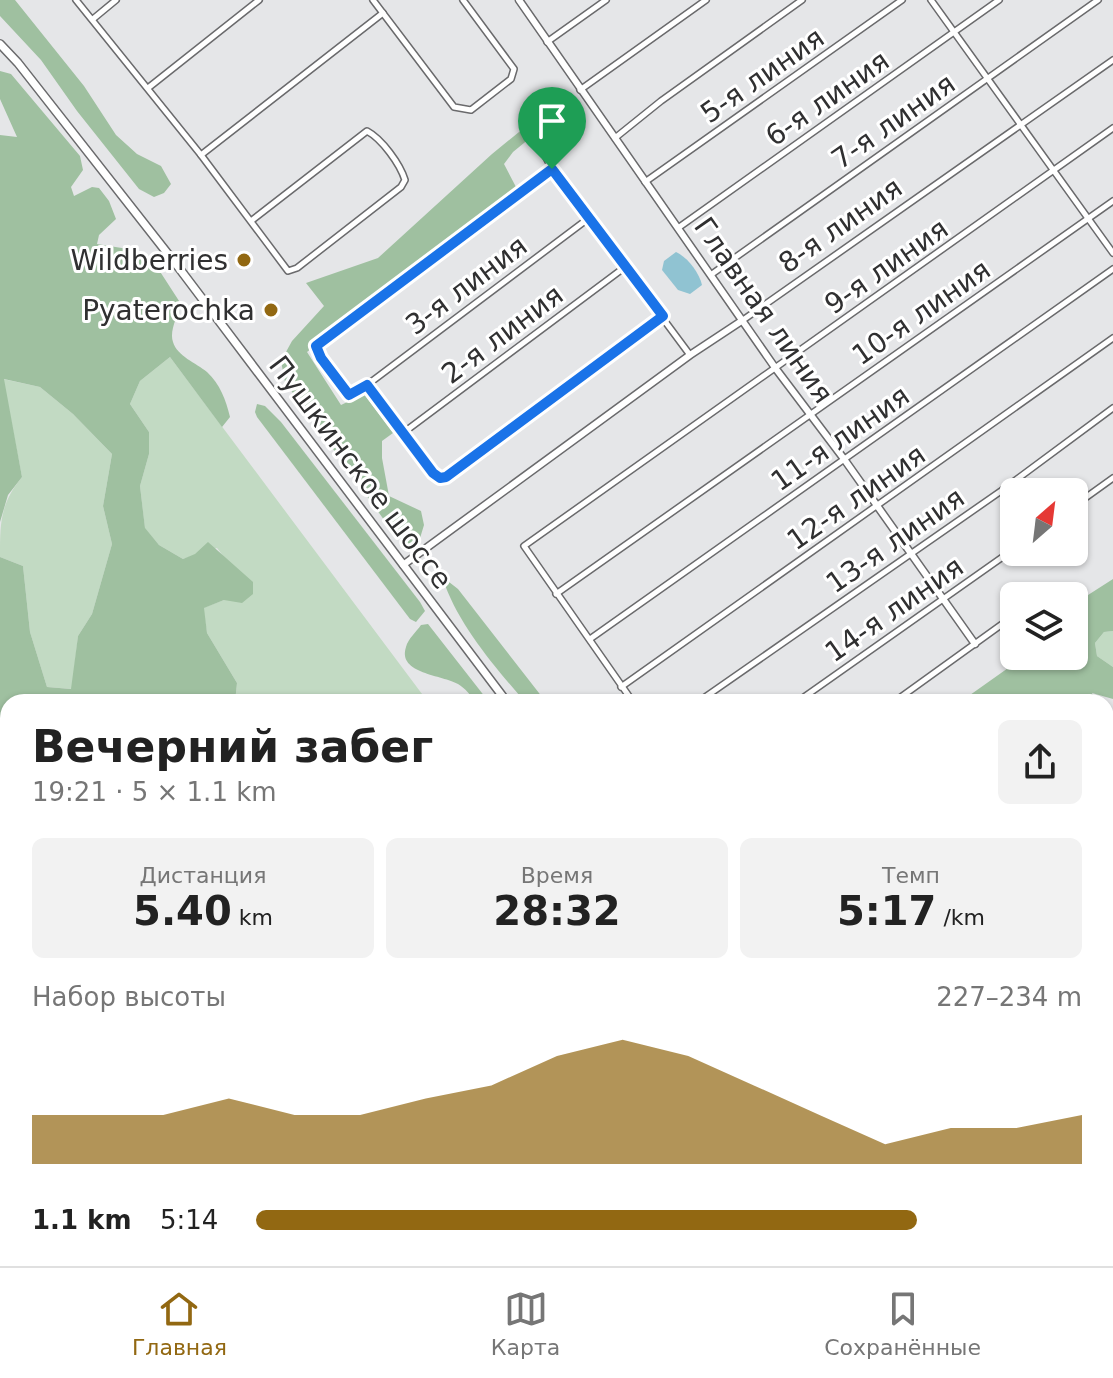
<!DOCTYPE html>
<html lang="ru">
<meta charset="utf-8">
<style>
body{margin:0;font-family:"DejaVu Sans",sans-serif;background:#f2f2f2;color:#222;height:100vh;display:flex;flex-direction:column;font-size:30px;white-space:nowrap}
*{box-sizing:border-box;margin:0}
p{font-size:26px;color:#767676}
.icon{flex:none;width:44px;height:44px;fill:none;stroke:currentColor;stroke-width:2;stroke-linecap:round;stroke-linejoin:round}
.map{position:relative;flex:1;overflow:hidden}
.side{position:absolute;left:0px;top:694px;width:1114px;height:572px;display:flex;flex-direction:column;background:#fff;border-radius:24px 24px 0 0;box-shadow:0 2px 6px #0004}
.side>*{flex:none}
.needle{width:52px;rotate:28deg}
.tools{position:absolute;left:1000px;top:478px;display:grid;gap:16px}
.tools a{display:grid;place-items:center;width:88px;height:88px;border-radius:12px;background:#fff;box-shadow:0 2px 6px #0004;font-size:40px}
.pin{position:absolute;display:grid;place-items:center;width:68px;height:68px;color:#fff;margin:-82px -34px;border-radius:50% 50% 50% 0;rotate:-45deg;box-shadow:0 0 8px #0007}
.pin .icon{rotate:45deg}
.round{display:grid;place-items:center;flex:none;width:84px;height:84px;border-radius:12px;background:#f2f2f2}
.summary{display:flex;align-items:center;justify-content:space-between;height:136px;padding:0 32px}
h1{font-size:44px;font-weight:600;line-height:60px}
.figures{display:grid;grid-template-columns:repeat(3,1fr);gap:12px;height:136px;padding:8px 32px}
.figures div{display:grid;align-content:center;border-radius:12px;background:#f2f2f2;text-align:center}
.figures b{font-size:40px;font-weight:600}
.figures small{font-size:22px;font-weight:400}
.figures p{font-size:22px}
.chart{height:224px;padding:16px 32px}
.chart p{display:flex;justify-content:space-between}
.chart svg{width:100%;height:144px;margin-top:8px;fill:#926812;opacity:.7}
ul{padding:0 32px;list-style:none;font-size:26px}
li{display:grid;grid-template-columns:128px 96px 1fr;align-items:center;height:60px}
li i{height:20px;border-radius:10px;background:#926812}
.tab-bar{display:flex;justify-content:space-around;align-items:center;height:112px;border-top:2px solid #e0e0e0;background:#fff;font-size:22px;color:#767676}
.tab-bar a{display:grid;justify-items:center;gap:4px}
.tab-bar .selected{color:#926812}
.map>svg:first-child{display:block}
.green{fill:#c2dac3}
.forest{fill:#9fc0a0}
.water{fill:#90c3d2}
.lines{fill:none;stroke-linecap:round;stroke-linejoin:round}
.minor-casing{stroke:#6a6a6c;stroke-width:8}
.tertiary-casing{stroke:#6a6a6c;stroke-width:9}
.secondary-casing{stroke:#6a6a6c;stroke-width:10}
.minor{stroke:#fff;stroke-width:5}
.tertiary{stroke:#fff;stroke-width:6}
.secondary{stroke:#fff;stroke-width:7}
.route-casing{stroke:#fff;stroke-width:16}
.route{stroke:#1a73e8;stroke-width:10}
.poi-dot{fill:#926812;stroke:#fff;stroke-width:3}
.labels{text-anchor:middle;stroke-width:6;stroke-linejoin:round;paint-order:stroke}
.street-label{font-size:28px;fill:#303031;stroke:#fff}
.poi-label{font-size:28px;fill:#303031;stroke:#fff;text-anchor:end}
</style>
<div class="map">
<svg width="1113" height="1266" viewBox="0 0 1113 1266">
<rect width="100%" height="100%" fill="#e5e6e8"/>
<g class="green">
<path d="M170,357L428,702H235L237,683L207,633L203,608L224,600V557L217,548L183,559L159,545L145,529L140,486L149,454V432L130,404L140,381Z"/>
<path d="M3,379L40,387L73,414L112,454L103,506L112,544L92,614L78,636L72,689L47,687L30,632L23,566L0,557C0,523 0,504 22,477Z"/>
<path d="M1113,631V667L1097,656L1095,643L1104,632Z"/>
<path d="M1113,957V1086L1106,1081V962Z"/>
</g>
<g class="forest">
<path d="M0,0H15L84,86L116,135L137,154L161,166L171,184L164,193L154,197L139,189L77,111L41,60L0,16Z"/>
<path d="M0,71L11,74L80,156L83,170L71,187L74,196L92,187L99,188L109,201L116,219L99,235L97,244L134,250L159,270L181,304C178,315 169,331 173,342C177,356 196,363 207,372C220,384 226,400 230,417L222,427L170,357L140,381L130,404L149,432V454L140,486L145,528L159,545L183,559L195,554L208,542L253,582V594L242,603L224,600L204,608L207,633L237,683L235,702H8V1258H57L54,1266H0V557L23,566L30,632L47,687L71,689L78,636L92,614L112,544L103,506L112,454L73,414L40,387L4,379L22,477L8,495L0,522V135L17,137L0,99Z"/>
<path d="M546,110L552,120L513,152L504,164L516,187L307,352L341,405L364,394L393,433L382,441V458L389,496L421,511L424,525L417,548L410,549L392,531L285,382L281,361L292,341L324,306L306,283L378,258L492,154Z"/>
<path d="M257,404L265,406L281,422L420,602L425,611L416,622L410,619L257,417L255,412Z"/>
<path d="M1113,579V631L1104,632L1095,643L1097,656L1113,667V699L1092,693L1096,702H969L970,695L1025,656H1074V604Z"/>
<path d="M449,582L458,589L546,702H525C495,667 461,628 445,585Z"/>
<path d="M428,624L489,702H476C471,696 465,688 458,684C443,675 397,674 406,647C408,639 416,632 421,625Z"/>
<path d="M1106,761L1113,772V867C1103,848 1111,841 1106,828Z"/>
<path d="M1106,878H1113V957L1106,962Z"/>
</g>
<path class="water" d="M676,252C687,257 699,272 702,285L690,294L678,290L662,270L664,261Z"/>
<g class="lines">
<g class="minor-casing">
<g id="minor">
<path d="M76,0L201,155L288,271L297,268L401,187L405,180C400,164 382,139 367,131L251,221"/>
<path d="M373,0L454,107L471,110L511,79L514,69L463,0"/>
<path d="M931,0L1113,253"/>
<path d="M93,19L116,0"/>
<path d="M547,42L606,0"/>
<path d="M148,88L259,0"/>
<path d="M580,90L706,0"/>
<path d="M615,138L661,101L802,0"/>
<path d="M542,150L552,169L690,355"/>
<path d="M201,155L383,13"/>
<path d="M552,169L316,346L321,358L349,395L367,385L589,218"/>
<path d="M645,182L902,0"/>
<path d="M678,228L999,0"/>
<path d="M712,274L1098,0"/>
<path d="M743,320L1113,60"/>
<path d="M367,385L433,473L440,478L446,477L663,316"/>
<path d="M403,433L625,267"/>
<path d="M1074,506L1113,478"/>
<path d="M556,594L1113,201"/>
<path d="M590,639L1113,269"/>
<path d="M621,687L1113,338"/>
<path d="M633,702L524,546L1113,128"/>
<path d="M698,702L1001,491L1113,408"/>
<path d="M797,702L1014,549"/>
<path d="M894,702L1012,617"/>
<path d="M1106,1192L1113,1197"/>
<path d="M261,1258L271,1266"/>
<path d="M373,1258L383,1266"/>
<path d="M484,1258L494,1266"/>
<path d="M593,1258L600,1266"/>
<path d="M676,1258L689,1266"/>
<path d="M811,1258L824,1266"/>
<path d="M943,1258L956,1266"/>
<path d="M1076,1258L1088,1266"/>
</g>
</g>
<g class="tertiary-casing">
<g id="tertiary">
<path d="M519,0L776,369L844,459L975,644"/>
<path d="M403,565L690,355L743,320"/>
<path d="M864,1266L869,1258"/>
</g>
</g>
<g class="secondary-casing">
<g id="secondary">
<path d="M0,44L18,63L179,268L507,702"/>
<path d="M1106,1119L1113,1124"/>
</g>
</g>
<use href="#minor" class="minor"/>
<use href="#tertiary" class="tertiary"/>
<use href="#secondary" class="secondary"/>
</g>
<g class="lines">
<g class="route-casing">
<path id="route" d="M552,169L663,316L446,477L440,478L433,473L367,385L349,395L321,358L316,346Z"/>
</g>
<use href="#route" class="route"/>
</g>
<g class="poi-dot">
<circle cx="244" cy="260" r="8"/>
<circle cx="271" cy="310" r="8"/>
</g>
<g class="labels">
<g class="street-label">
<text transform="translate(762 75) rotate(-35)" y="10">5-я линия</text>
<text transform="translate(827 98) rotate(-35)" y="10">6-я линия</text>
<text transform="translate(893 121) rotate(-35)" y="10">7-я линия</text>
<text transform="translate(840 225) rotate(-35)" y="10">8-я линия</text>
<text transform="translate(886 266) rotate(-35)" y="10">9-я линия</text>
<text transform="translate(466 285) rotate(-37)" y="10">3-я линия</text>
<text transform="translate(764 310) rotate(55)" y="10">Главная линия</text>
<text transform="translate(921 312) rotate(-35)" y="10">10-я линия</text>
<text transform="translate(502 334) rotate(-37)" y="10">2-я линия</text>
<text transform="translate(840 438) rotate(-35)" y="10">11-я линия</text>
<text transform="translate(361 472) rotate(53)" y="10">Пушкинское шоссе</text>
<text transform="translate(856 497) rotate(-35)" y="10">12-я линия</text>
<text transform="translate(895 540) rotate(-35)" y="10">13-я линия</text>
<text transform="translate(894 609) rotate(-35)" y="10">14-я линия</text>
</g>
<g class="poi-label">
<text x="228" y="270">Wildberries</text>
<text x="255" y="320">Pyaterochka</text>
</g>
</g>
</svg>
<div class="tools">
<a><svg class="needle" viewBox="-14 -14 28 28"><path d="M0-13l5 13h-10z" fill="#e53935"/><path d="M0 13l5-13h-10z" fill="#767676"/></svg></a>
<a><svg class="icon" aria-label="layers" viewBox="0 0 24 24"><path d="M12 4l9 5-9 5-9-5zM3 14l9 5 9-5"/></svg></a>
</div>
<div class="pin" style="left:552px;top:169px;background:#1e9e55"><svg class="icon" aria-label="arrive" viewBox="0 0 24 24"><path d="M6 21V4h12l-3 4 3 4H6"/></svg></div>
<section class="side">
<div class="summary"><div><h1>Вечерний забег</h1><p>19:21 · 5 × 1.1 km</p></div><a class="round"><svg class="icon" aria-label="share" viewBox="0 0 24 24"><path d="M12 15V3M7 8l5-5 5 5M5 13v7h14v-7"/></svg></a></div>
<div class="figures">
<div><p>Дистанция</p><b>5.40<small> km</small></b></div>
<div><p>Время</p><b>28:32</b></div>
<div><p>Темп</p><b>5:17<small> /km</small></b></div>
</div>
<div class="chart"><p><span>Набор высоты</span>227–234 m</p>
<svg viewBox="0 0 160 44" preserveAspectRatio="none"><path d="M0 44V29L10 29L20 29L30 24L40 29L50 29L60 24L70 20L80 11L90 6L100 11L110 20L120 29L130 38L140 33L150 33L160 29V44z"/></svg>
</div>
<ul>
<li><b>1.1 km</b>5:14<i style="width:80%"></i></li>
</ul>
</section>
</div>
<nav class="tab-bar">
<a class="selected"><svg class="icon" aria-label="home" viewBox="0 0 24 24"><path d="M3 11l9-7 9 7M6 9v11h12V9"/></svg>Главная</a>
<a><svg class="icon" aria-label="map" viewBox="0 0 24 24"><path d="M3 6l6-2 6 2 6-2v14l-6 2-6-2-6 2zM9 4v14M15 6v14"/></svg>Карта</a>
<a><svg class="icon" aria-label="saved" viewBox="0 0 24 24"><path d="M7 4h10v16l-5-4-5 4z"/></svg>Сохранённые</a>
</nav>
